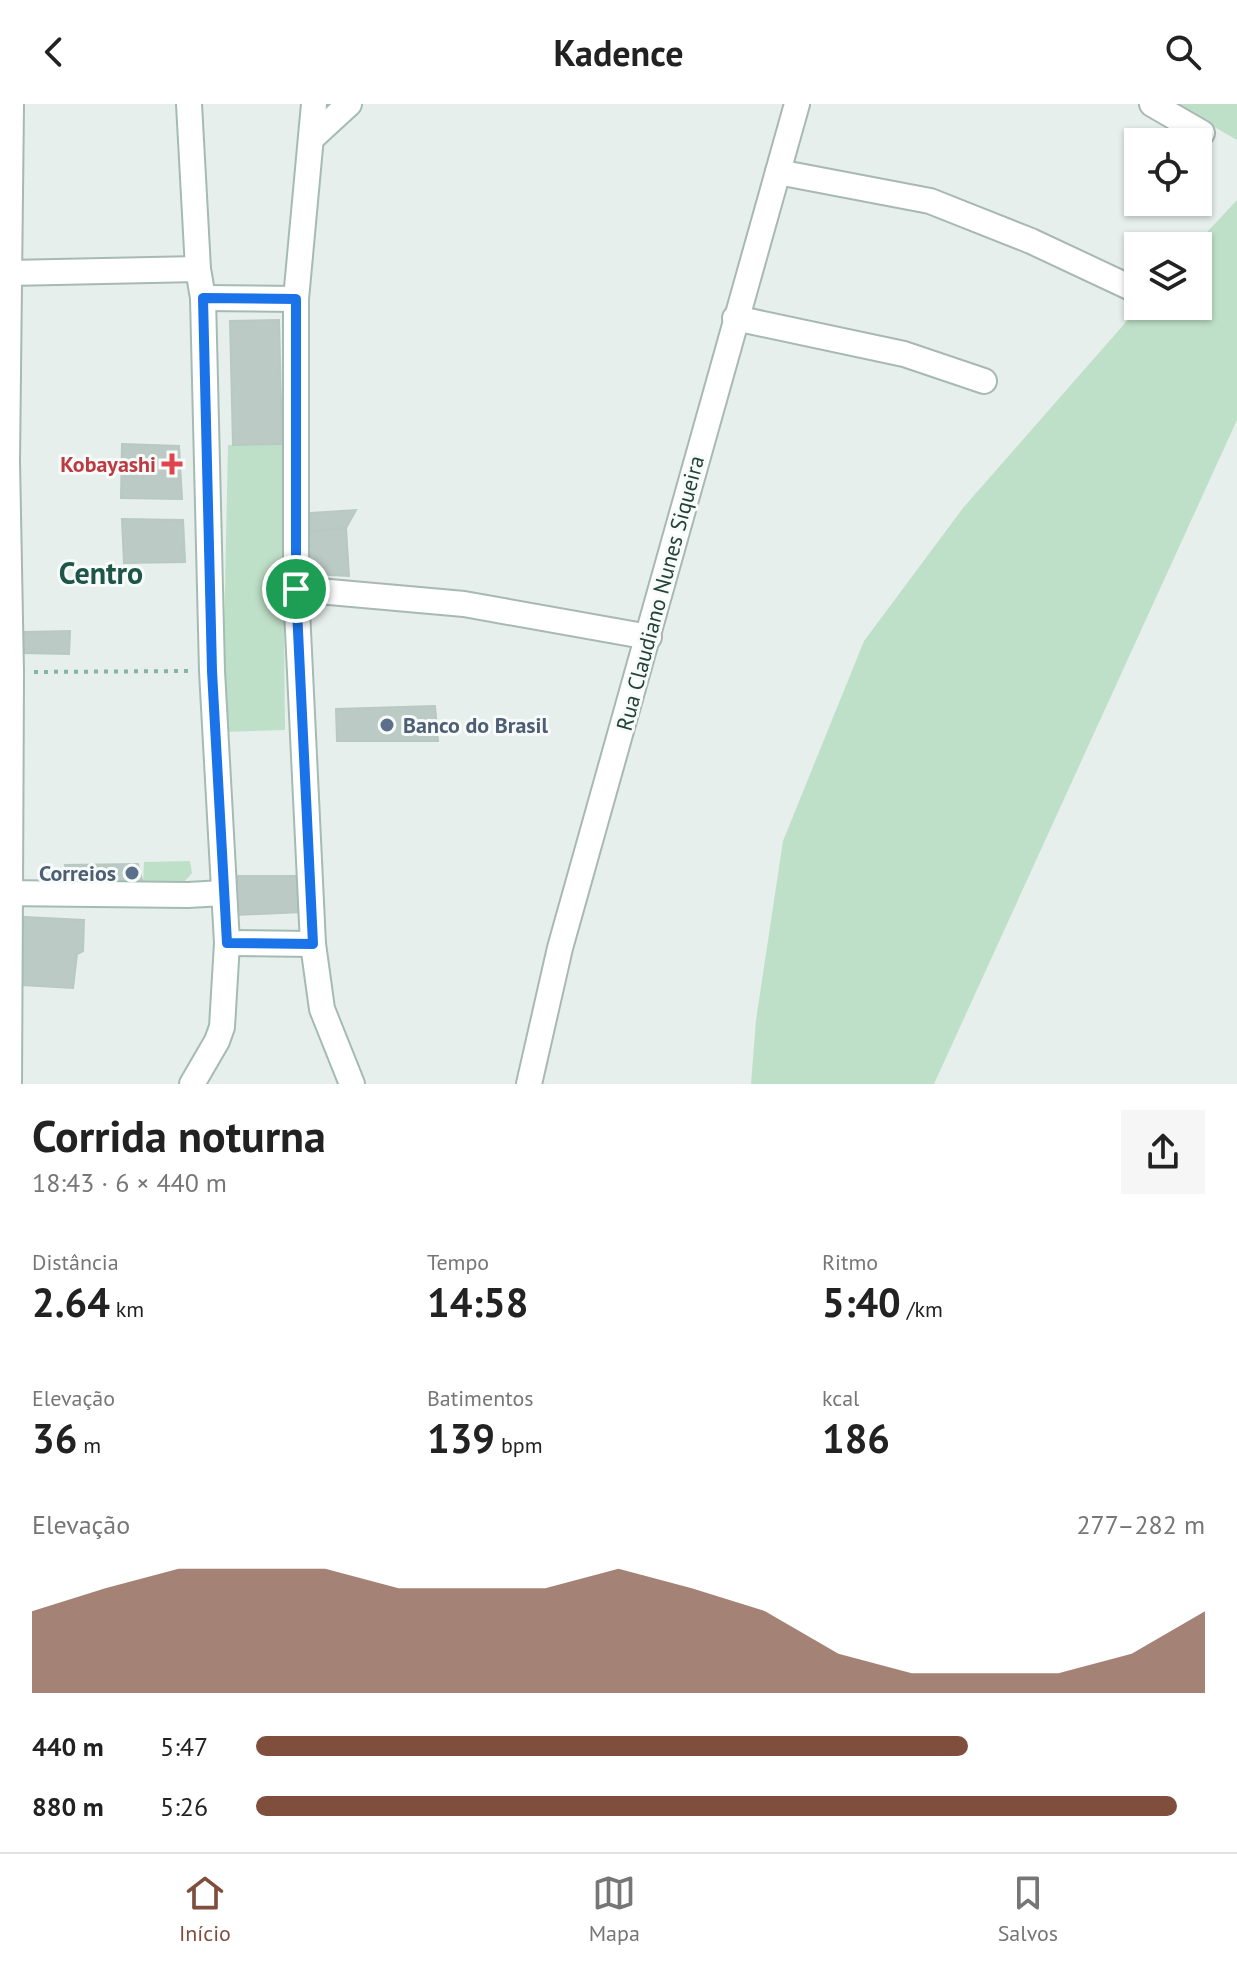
<!DOCTYPE html>
<html lang="pt">
<meta charset="utf-8">
<style>
body{margin:0;font-family:"PT Sans",sans-serif;background:#f6f6f6;color:#222;height:100vh;display:flex;flex-direction:column;font-size:30px;white-space:nowrap}
*{box-sizing:border-box;margin:0}
p{font-size:26px;color:#767676}
.icon{flex:none;width:44px;height:44px;fill:none;stroke:currentColor;stroke-width:2;stroke-linecap:round;stroke-linejoin:round}
.map{position:relative;height:980px;overflow:hidden}
.drawer{display:flex;flex-direction:column;background:#fff;flex:1}
.drawer>*{flex:none}
.tools{position:absolute;left:1124px;top:24px;display:grid;gap:16px}
.tools a{display:grid;place-items:center;width:88px;height:88px;border-radius:0px;background:#fff;box-shadow:0 2px 6px #0004;font-size:40px}
.pin{position:absolute;display:grid;place-items:center;width:68px;height:68px;color:#fff;margin:-34px;border:4px solid #fff;border-radius:50%;box-shadow:0 2px 8px #0007}
.round{display:grid;place-items:center;flex:none;width:84px;height:84px;border-radius:0px;background:#f6f6f6}
.head{display:flex;align-items:center;justify-content:space-between;height:136px;padding:0 32px}
h1{font-size:44px;font-weight:700;line-height:60px}
.metrics{display:grid;grid-template-columns:repeat(3,1fr);gap:12px;height:136px;padding:8px 32px}
.metrics div{display:grid;align-content:center}
.metrics b{font-size:40px;font-weight:700}
.metrics small{font-size:22px;font-weight:400}
.metrics p{font-size:22px}
.chart{height:224px;padding:16px 32px}
.chart p{display:flex;justify-content:space-between}
.chart svg{width:100%;height:144px;margin-top:8px;fill:#804e3d;opacity:.7}
ul{padding:0 32px;list-style:none;font-size:26px}
li{display:grid;grid-template-columns:128px 96px 1fr;align-items:center;height:60px}
li i{height:20px;border-radius:10px;background:#804e3d}
header{display:flex;justify-content:space-between;align-items:center;height:104px;padding:0 32px;background:#fff;font-size:36px;font-weight:700}
.menu{display:flex;justify-content:space-around;align-items:center;height:112px;border-top:2px solid #e0e0e0;background:#fff;font-size:22px;color:#767676}
.menu a{display:grid;justify-items:center;gap:4px}
.menu .on{color:#804e3d}
.map>svg:first-child{display:block}
.green{fill:#bfe0c8}
.building{fill:#bbcac4;stroke:#b8c9c2;stroke-width:2}
.lines{fill:none;stroke-linecap:round;stroke-linejoin:round}
.street-casing{stroke:#a8b8b2;stroke-width:28}
.secondary-casing{stroke:#a4bbb3;stroke-width:28}
.path{stroke:#86b3a5;stroke-width:4;stroke-dasharray:4 6;stroke-linecap:butt}
.street{stroke:#fff;stroke-width:24}
.secondary{stroke:#fff;stroke-width:24}
.route-casing{stroke:#fff;stroke-width:16}
.route{stroke:#1a73e8;stroke-width:10}
.health-dot{fill:#e0444e;stroke:#f7fbf9;stroke-width:3}
.service-dot{fill:#5c6f8a;stroke:#f7fbf9;stroke-width:3}
.labels{text-anchor:middle;stroke-width:6;stroke-linejoin:round;paint-order:stroke}
.health-label{font-size:22px;font-weight:bold;fill:#be3a42;stroke:#f7fbf9;text-anchor:end}
.street-label{font-size:22px;fill:#24423a;stroke:#f7fbf9}
.service-label{font-size:22px;font-weight:bold;fill:#4e5e75;stroke:#f7fbf9;text-anchor:start}
.district-label{font-size:30px;font-weight:bold;fill:#1f5548;stroke:#f7fbf9}
</style>
<header><svg class="icon" aria-label="back" viewBox="0 0 24 24"><path d="M15 5l-7 7 7 7"/></svg>Kadence<svg class="icon" aria-label="search" viewBox="0 0 24 24"><circle cx="10" cy="10" r="6"/><path d="M15 15l6 6"/></svg></header>
<div class="map">
<svg width="1237" height="980" viewBox="0 0 1237 980">
<rect width="100%" height="100%" fill="#e6efeb"/>
<g class="green">
<path d="M1175,0H1237V36Z"/>
<path d="M1237,96V316L934,980H751L756,916L783,737L864,537L963,404L1140,202H1198V142H1194Z"/>
<path d="M282,340L285,626L222,628L228,341Z"/>
<path d="M190,757L192,769L184,778L143,780L144,758Z"/>
</g>
<g class="building">
<path d="M279,216L282,340L233,341L230,217Z"/>
<path d="M122,340L179,342L182,395L121,394Z"/>
<path d="M356,406L346,424L309,428L311,409Z"/>
<path d="M122,415L183,416L185,458L124,459Z"/>
<path d="M346,424L349,472L311,470L309,428Z"/>
<path d="M70,527L69,550L22,549L23,528Z"/>
<path d="M435,602L438,637H337L336,605Z"/>
<path d="M138,760L143,780L68,779L65,761Z"/>
<path d="M235,772H302V808L237,811Z"/>
<path d="M24,813L84,816L83,847L77,850L73,884L22,881Z"/>
</g>
<g class="lines">
<g class="street-casing">
<g id="street">
<path d="M1152,0L1202,29"/>
<path d="M778,68L930,97L1031,137L1129,183"/>
<path d="M9,169L198,165"/>
<path d="M735,214L904,250L984,277"/>
<path d="M296,485L464,500L649,533"/>
<path d="M10,788L11,568L7,357L11,0"/>
<path d="M529,980L560,844L797,0"/>
</g>
</g>
<g class="secondary-casing">
<g id="secondary">
<path d="M189,0L198,165L203,194L212,567L227,839L222,923L217,937L192,980"/>
<path d="M314,0L296,195V485L313,840L322,905L352,980"/>
<path d="M312,34L349,0"/>
<path d="M203,194L296,195"/>
<path d="M0,789L188,791L223,789"/>
<path d="M227,839L313,840"/>
<path d="M9,980L10,788"/>
</g>
</g>
<path class="path" d="M34,568L190,567"/>
<use href="#street" class="street"/>
<use href="#secondary" class="secondary"/>
</g>
<g class="lines">
<g class="route-casing">
<path id="route" d="M203,194L296,195V485L313,840L227,839L212,567Z"/>
</g>
<use href="#route" class="route"/>
</g>
<path class="health-dot" d="M168 348h8v8h8v8h-8v8h-8v-8h-8v-8h8z"/>
<g class="service-dot">
<circle cx="387" cy="621" r="8"/>
<circle cx="132" cy="769" r="8"/>
</g>
<g class="labels">
<g class="health-label">
<text x="156" y="368">Kobayashi</text>
</g>
<g class="street-label">
<text transform="translate(660 489) rotate(-75)" y="8">Rua Claudiano Nunes Siqueira</text>
</g>
<g class="service-label">
<text x="403" y="629">Banco do Brasil</text>
<text x="116" y="777" text-anchor="end">Correios</text>
</g>
<g class="district-label">
<text x="101" y="480">Centro</text>
</g>
</g>
</svg>
<div class="tools">
<a><svg class="icon" aria-label="locate" viewBox="0 0 24 24"><circle cx="12" cy="12" r="6"/><path d="M12 2v4M12 18v4M2 12h4M18 12h4"/></svg></a>
<a><svg class="icon" aria-label="layers" viewBox="0 0 24 24"><path d="M12 4l9 5-9 5-9-5zM3 14l9 5 9-5"/></svg></a>
</div>
<div class="pin" style="left:296px;top:485px;background:#1e9e55"><svg class="icon" aria-label="arrive" viewBox="0 0 24 24"><path d="M6 21V4h12l-3 4 3 4H6"/></svg></div>
</div>
<section class="drawer">
<div class="head"><div><h1>Corrida noturna</h1><p>18:43 · 6 × 440 m</p></div><a class="round"><svg class="icon" aria-label="share" viewBox="0 0 24 24"><path d="M12 15V3M7 8l5-5 5 5M5 13v7h14v-7"/></svg></a></div>
<div class="metrics">
<div><p>Distância</p><b>2.64<small> km</small></b></div>
<div><p>Tempo</p><b>14:58</b></div>
<div><p>Ritmo</p><b>5:40<small> /km</small></b></div>
</div>
<div class="metrics">
<div><p>Elevação</p><b>36<small> m</small></b></div>
<div><p>Batimentos</p><b>139<small> bpm</small></b></div>
<div><p>kcal</p><b>186</b></div>
</div>
<div class="chart"><p><span>Elevação</span>277–282 m</p>
<svg viewBox="0 0 160 44" preserveAspectRatio="none"><path d="M0 44V19L10 12L20 6L30 6L40 6L50 12L60 12L70 12L80 6L90 12L100 19L110 32L120 38L130 38L140 38L150 32L160 19V44z"/></svg>
</div>
<ul>
<li><b>440 m</b>5:47<i style="width:75%"></i></li>
<li><b>880 m</b>5:26<i style="width:97%"></i></li>
</ul>
</section>
<nav class="menu">
<a class="on"><svg class="icon" aria-label="home" viewBox="0 0 24 24"><path d="M3 11l9-7 9 7M6 9v11h12V9"/></svg>Início</a>
<a><svg class="icon" aria-label="map" viewBox="0 0 24 24"><path d="M3 6l6-2 6 2 6-2v14l-6 2-6-2-6 2zM9 4v14M15 6v14"/></svg>Mapa</a>
<a><svg class="icon" aria-label="saved" viewBox="0 0 24 24"><path d="M7 4h10v16l-5-4-5 4z"/></svg>Salvos</a>
</nav>
